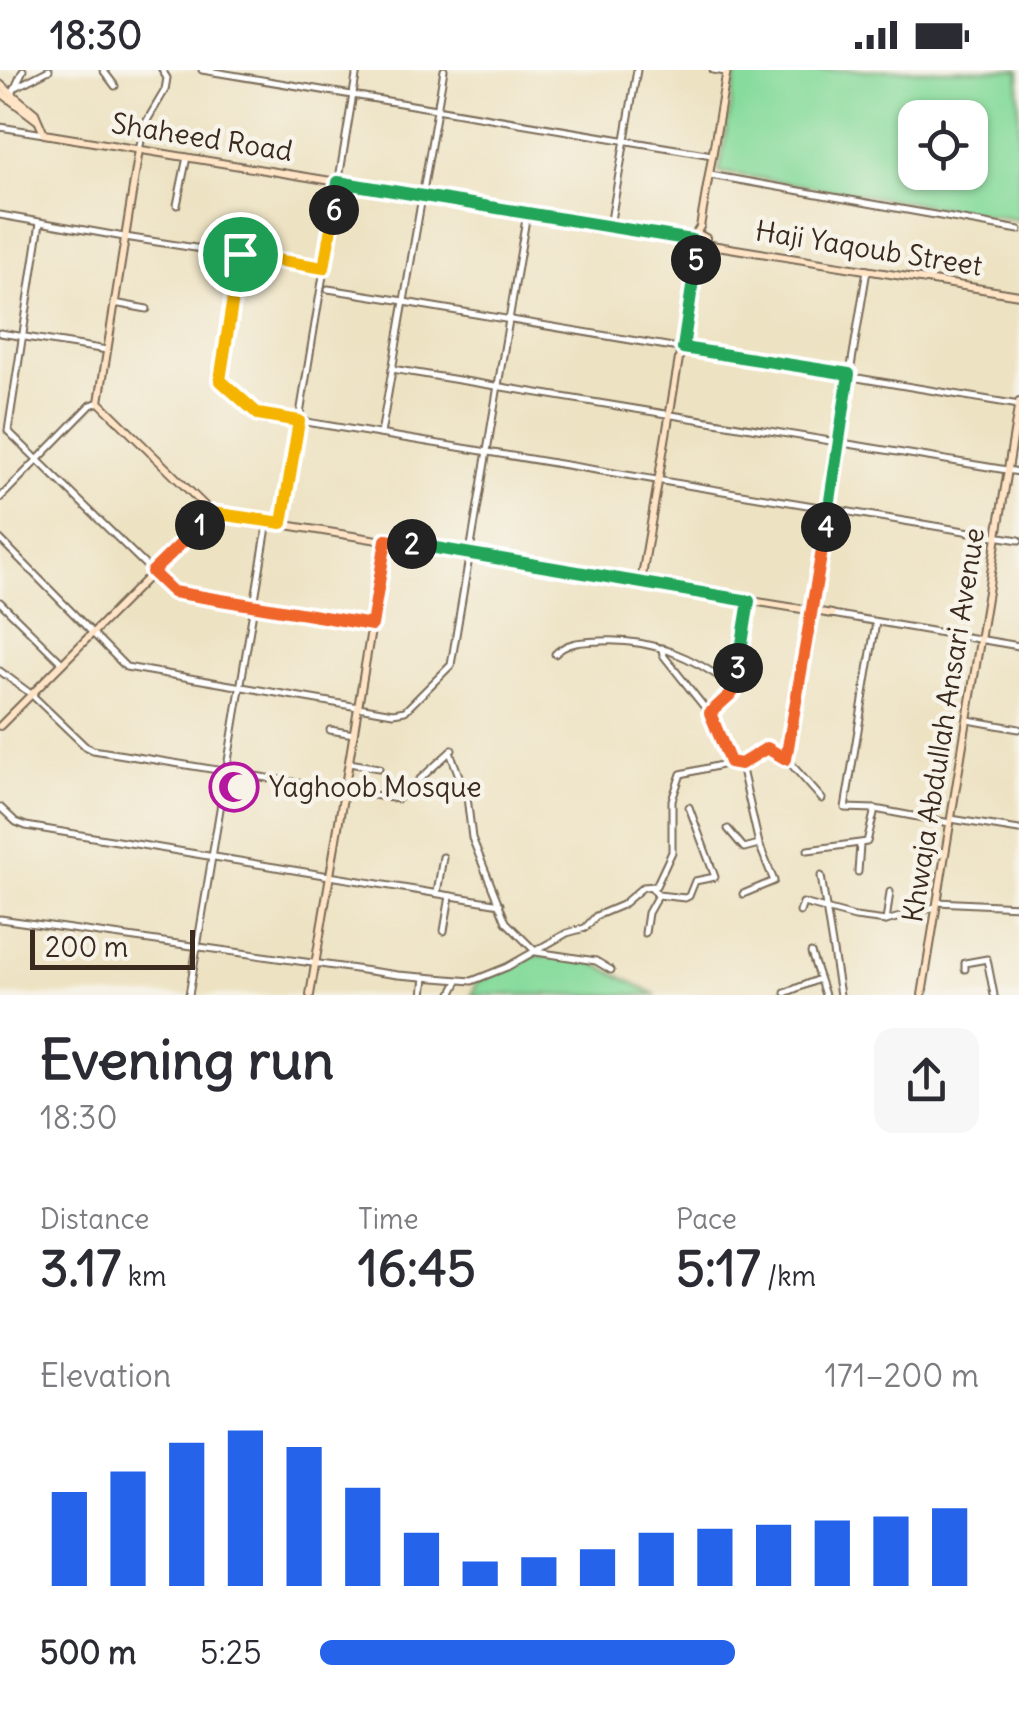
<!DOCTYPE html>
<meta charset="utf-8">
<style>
body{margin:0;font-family:Delius,sans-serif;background:#f7f7f7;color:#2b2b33;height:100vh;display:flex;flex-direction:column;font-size:38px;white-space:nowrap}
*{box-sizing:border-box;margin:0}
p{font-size:32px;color:#7c7c81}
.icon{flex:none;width:55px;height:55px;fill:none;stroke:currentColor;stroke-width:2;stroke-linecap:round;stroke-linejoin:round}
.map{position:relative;height:925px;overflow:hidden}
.panel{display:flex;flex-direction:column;background:#fff;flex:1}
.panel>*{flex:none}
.fabs{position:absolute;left:898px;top:30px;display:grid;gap:20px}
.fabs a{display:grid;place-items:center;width:90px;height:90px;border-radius:20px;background:#fff;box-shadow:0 2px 8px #0004;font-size:50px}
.scale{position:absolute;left:30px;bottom:25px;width:165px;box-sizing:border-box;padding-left:10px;border:5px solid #3b2a1e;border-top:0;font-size:28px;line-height:35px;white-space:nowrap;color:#3b2a1e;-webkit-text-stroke:8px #f7f3e8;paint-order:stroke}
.pin{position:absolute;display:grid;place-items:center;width:85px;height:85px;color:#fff;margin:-42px;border:5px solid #fff;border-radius:50%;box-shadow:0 2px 10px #0007}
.km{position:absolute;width:50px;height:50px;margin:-25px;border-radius:50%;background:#222;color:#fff;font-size:28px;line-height:50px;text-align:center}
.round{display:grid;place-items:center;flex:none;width:105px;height:105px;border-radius:20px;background:#f7f7f7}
.headline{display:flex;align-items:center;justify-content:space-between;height:170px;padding:0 40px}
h1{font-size:55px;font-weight:800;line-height:75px}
.metrics{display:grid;grid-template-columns:repeat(3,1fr);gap:15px;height:170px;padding:10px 40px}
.metrics div{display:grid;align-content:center}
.metrics b{font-size:50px;font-weight:800}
.metrics small{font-size:28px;font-weight:400}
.metrics p{font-size:28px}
.chart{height:280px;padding:20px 40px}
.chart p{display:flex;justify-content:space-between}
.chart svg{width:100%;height:180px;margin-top:10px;stroke:#2563eb;stroke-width:6}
ul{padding:0 40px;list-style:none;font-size:32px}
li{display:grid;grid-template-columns:160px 120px 1fr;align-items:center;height:75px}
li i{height:25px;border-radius:12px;background:#2563eb}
.status{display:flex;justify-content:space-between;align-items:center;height:70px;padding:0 50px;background:#fff;direction:ltr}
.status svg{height:28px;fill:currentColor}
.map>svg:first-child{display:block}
.green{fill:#87db9c;stroke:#61825d;stroke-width:2.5;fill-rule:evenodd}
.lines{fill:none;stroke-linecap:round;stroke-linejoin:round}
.minor-casing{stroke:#796a57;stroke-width:9}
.tertiary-casing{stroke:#796a57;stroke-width:9}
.secondary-casing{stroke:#796a57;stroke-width:10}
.minor{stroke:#fff;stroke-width:5}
.tertiary{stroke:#fff;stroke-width:5}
.secondary{stroke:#ffe4c6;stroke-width:6}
.split-1-casing{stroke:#fff;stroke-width:20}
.split-2-casing{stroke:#fff;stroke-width:20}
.split-3-casing{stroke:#fff;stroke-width:20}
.split-4-casing{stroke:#fff;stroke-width:20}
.split-5-casing{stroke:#fff;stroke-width:20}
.split-6-casing{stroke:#fff;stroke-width:20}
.split-7-casing{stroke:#fff;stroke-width:20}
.split-1{stroke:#f5b400;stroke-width:12}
.split-2{stroke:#f0652b;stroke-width:12}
.split-3{stroke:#22a559;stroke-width:12}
.split-4{stroke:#f0652b;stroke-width:12}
.split-5{stroke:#22a559;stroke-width:12}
.split-6{stroke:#22a559;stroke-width:12}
.split-7{stroke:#f5b400;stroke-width:12}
.labels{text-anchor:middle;stroke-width:9;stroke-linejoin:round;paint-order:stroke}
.street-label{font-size:28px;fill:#3b2a1e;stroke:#f7f3e8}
.poi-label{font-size:28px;fill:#3b2a1e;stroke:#f7f3e8;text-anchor:start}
</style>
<div class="status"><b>18:30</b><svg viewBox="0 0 49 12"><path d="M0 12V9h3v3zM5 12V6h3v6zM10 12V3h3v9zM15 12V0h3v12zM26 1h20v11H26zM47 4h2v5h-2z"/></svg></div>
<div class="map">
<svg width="1019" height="925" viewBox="0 0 1019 925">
<rect width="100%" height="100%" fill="#f7f3e8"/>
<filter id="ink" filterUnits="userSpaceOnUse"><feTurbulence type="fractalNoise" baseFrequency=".01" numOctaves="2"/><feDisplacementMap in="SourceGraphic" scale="20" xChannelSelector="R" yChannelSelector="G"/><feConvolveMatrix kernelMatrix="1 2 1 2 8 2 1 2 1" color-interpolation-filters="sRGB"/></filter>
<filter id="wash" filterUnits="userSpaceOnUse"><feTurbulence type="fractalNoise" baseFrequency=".0048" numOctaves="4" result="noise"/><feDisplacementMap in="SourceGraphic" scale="40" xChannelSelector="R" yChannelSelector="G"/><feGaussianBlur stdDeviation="2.25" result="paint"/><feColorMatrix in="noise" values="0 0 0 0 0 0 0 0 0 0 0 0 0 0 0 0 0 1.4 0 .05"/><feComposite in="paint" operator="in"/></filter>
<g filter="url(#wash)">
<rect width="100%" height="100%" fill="#ede2c2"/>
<g class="green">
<path d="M737,0H1019V150L719,102ZM915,48H970V102H915Z"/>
<path d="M536,885L591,892L657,925H472L478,911Z"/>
</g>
</g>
<g filter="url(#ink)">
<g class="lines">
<g class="minor-casing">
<g id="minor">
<path d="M103,0L115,16"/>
<path d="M202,0L712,85"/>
<path d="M713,0L726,2"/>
<path d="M16,17L49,0"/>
<path d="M0,57L44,64"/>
<path d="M710,105L1019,160"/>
<path d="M177,135L187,87"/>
<path d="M40,153L8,361L173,522L372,555"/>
<path d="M610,156L637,0"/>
<path d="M125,167L324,198"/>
<path d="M240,184L219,307L222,313L258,344L1019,470"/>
<path d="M328,219L404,231"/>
<path d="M404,232L1019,335"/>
<path d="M114,233L147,239"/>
<path d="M0,263L107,280"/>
<path d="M392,299L1019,402"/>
<path d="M381,364L444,0"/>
<path d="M0,428L91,335L99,332"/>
<path d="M282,453L357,0"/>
<path d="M0,469L126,597L393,643L405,641L451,595L527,143"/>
<path d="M0,532L62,593"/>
<path d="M832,544L1019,576"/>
<path d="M876,552L845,738L875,739L950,753"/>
<path d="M662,578L663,585L709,643L730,693"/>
<path d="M555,584C568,571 584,572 600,571C652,568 693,587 734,617L749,531"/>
<path d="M0,601L31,624L85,676L93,680L398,729L452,680"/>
<path d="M709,643L734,617"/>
<path d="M968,650L1019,659"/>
<path d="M330,660L354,664"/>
<path d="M450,682L467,727L472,768L506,852L536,882L596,891L611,900"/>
<path d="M786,689L867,200"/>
<path d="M349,693L379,698"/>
<path d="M741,695L759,774L774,811L743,824"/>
<path d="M0,737L16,752L26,756L500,834"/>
<path d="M951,749L1019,760"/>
<path d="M728,759L744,778L759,774"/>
<path d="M808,780L867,772L875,739"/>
<path d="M858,802L860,775"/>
<path d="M821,806L840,925"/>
<path d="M652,818L658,825L685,828L689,826L695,811L715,807L689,737"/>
<path d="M437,823L443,787"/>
<path d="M937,832L1019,836"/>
<path d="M800,842L803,833L855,847L886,851L935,837"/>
<path d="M0,849L398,905L472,911L507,897L567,863L585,858L596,846L622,835L643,817L656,816L672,782V730L681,704L730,693L741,695L770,678L783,685L822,729"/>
<path d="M886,851L890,822"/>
<path d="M444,861L450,826"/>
<path d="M645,863L648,843L658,825"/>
<path d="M811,883L825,925"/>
<path d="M965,899V893L987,889L994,925"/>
<path d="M785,923L819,909"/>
<path d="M189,925L268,451"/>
<path d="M423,925L425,907"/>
<path d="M451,925L458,911"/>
</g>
</g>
<g class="tertiary-casing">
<g id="tertiary">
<path d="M13,22L23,0"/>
<path d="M139,80L145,54L165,20L167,8L162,0"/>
<path d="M0,145L124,167"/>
</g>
</g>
<g class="secondary-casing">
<g id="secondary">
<path d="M0,14L35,43L44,64L692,170"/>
<path d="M0,22L37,50"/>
<path d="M139,80L99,332L212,443"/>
<path d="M697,163L706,168L702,177L694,174L693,168L700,157L727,0"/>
<path d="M705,174L1019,225"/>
<path d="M212,443L832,544"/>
<path d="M641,512L698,177"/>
<path d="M0,656L212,443"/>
<path d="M310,925L386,470"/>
<path d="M922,925L1019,332"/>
</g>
</g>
<use href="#minor" class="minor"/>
<use href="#tertiary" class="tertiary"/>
<use href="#secondary" class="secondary"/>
</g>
</g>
<g class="lines" filter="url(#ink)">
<g class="split-1-casing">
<path id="split-1" d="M200,455L212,443L282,453L299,351L258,344L220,310L240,184"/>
</g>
<g class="split-2-casing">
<path id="split-2" d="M200,455L152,502L173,522L372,555L386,470L412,474"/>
</g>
<g class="split-3-casing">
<path id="split-3" d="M412,474L749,531L738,598"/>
</g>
<g class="split-4-casing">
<path id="split-4" d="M738,598L733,622L710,643L730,692L741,694L767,678L786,689L826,457"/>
</g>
<g class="split-5-casing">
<path id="split-5" d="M696,190L683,278L849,304L826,457"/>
</g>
<g class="split-6-casing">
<path id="split-6" d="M334,140L338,112L692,170L698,177L696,190"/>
</g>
<g class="split-7-casing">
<path id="split-7" d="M240,184L324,198L334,140"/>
</g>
<use href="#split-1" class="split-1"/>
<use href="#split-2" class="split-2"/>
<use href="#split-3" class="split-3"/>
<use href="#split-4" class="split-4"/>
<use href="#split-5" class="split-5"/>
<use href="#split-6" class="split-6"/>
<use href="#split-7" class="split-7"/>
</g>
<defs>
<g id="mosque-ring" transform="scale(2.5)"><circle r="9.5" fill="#f7f3e8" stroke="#b5179e" stroke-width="1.5"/><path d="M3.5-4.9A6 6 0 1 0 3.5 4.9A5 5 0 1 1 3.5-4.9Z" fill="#b5179e"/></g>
</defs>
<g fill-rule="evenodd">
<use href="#mosque-ring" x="234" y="717"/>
</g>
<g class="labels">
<g class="street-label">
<text transform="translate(202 67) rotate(9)" y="10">Shaheed Road</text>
<text transform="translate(869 178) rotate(9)" y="10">Haji Yaqoub Street</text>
<text transform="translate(943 655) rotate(-81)" y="10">Khwaja Abdullah Ansari Avenue</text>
</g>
<g class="poi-label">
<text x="269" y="727">Yaghoob Mosque</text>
</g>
</g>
</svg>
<div class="fabs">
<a><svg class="icon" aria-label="locate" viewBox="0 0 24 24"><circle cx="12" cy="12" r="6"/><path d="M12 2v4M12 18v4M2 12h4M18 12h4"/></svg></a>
</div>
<div class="scale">200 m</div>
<div class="pin" style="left:240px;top:184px;background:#1e9e55"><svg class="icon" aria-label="arrive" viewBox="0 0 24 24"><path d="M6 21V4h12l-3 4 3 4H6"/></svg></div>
<b class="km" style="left:200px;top:455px">1</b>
<b class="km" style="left:412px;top:474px">2</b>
<b class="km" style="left:738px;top:598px">3</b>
<b class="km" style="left:826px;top:457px">4</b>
<b class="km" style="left:696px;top:190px">5</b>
<b class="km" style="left:334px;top:140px">6</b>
</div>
<section class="panel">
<div class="headline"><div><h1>Evening run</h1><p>18:30</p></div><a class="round"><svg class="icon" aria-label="share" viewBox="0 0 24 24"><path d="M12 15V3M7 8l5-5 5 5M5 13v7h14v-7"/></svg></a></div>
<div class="metrics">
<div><p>Distance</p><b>3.17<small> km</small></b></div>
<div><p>Time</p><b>16:45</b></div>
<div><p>Pace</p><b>5:17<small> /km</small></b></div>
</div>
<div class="chart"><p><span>Elevation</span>171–200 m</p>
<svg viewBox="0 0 160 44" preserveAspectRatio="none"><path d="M5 44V21M15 44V16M25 44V9M35 44V6M45 44V10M55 44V20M65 44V31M75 44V38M85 44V37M95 44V35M105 44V31M115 44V30M125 44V29M135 44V28M145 44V27M155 44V25"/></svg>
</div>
<ul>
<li><b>500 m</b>5:25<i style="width:63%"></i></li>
</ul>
</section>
